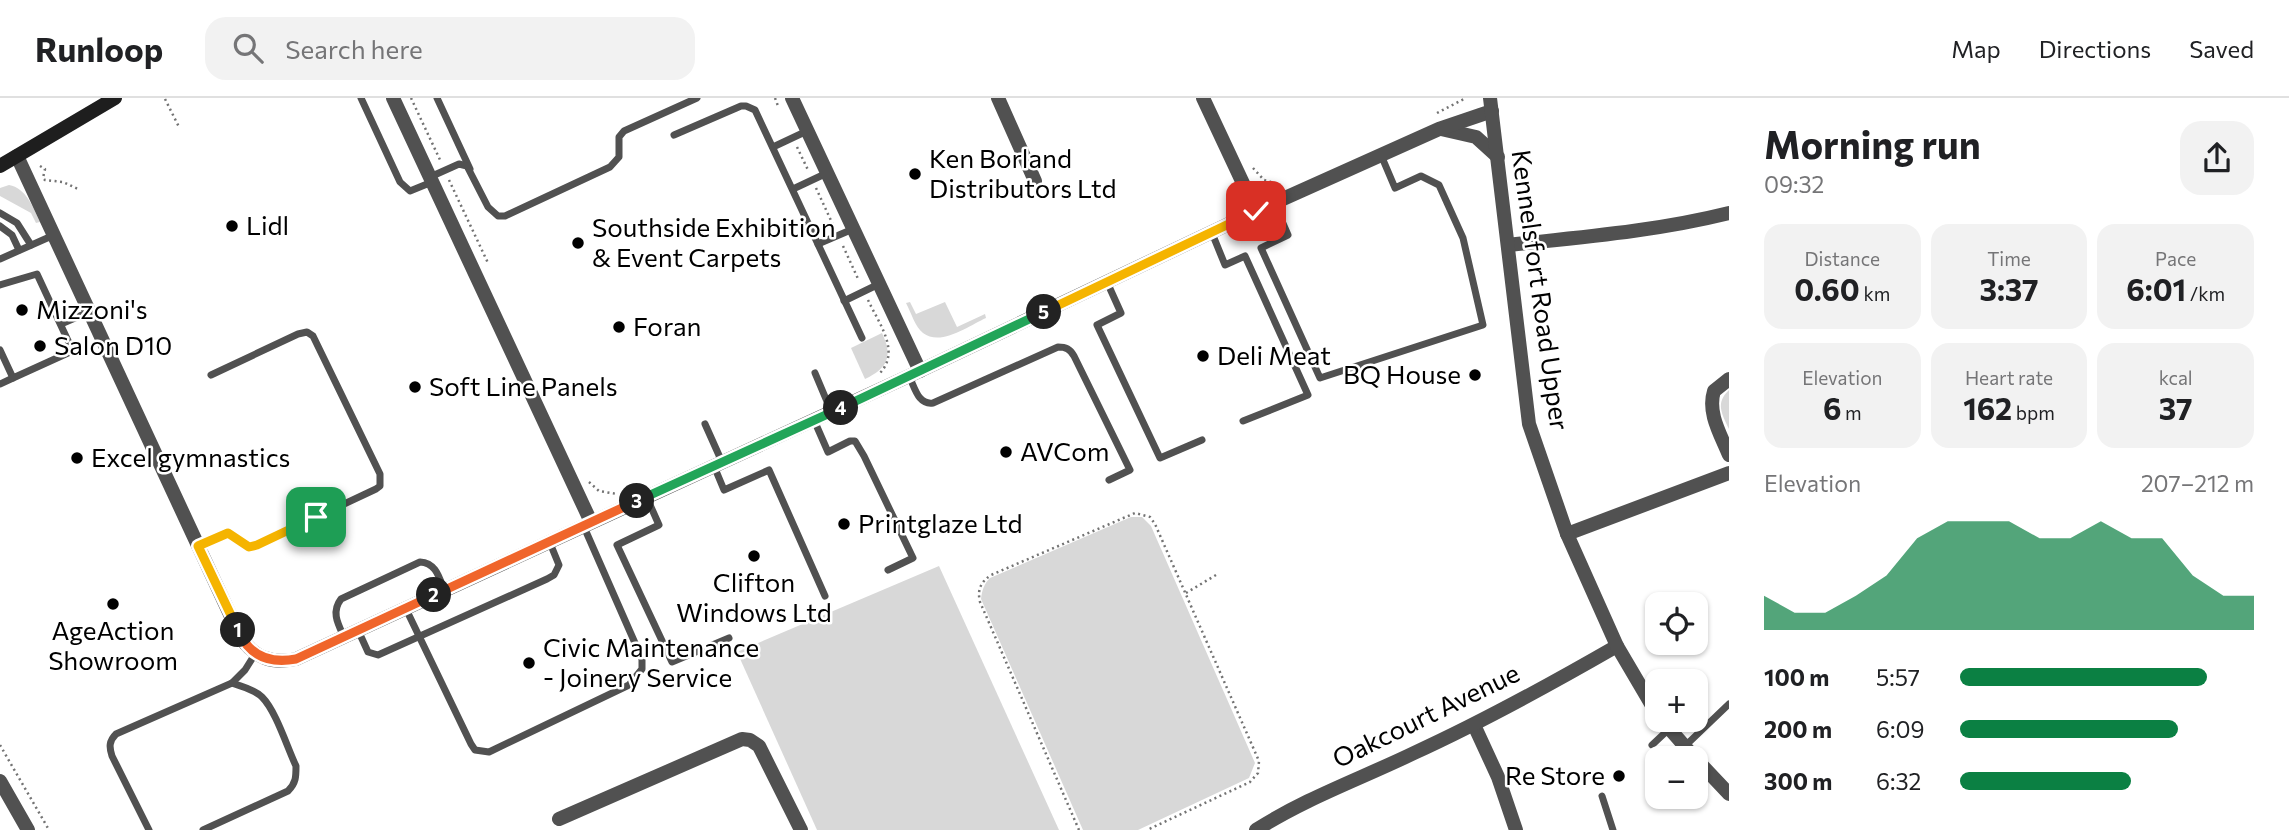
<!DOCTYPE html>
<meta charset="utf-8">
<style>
body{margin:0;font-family:Commissioner,sans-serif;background:#f2f2f2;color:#202124;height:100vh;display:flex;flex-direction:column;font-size:26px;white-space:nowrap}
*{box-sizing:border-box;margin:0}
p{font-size:23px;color:#757577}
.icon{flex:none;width:38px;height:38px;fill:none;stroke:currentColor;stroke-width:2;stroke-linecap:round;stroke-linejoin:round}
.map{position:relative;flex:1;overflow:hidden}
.sheet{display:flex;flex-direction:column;background:#fff;width:560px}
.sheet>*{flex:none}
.buttons{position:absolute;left:1645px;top:494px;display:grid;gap:14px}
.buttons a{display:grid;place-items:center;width:63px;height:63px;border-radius:14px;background:#fff;box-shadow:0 2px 5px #0004;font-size:35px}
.pin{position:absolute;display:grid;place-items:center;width:60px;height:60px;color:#fff;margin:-30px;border-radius:14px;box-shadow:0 4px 10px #0006}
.km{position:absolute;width:35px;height:35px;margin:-18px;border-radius:50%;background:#222;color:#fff;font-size:19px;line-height:35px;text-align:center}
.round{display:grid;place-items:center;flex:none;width:74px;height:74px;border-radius:21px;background:#f2f2f2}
.headline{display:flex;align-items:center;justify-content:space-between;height:119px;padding:0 35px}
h1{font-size:38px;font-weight:700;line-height:52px}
.metrics{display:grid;grid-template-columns:repeat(3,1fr);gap:10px;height:119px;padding:7px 35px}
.metrics div{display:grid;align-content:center;border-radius:18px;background:#f2f2f2;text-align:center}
.metrics b{font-size:30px;font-weight:700}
.metrics small{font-size:19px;font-weight:400}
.metrics p{font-size:19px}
.chart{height:196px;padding:14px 35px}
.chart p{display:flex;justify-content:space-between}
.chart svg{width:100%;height:126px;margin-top:7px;fill:#0b8043;opacity:.7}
ul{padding:0 35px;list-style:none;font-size:23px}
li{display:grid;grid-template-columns:112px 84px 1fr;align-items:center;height:52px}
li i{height:18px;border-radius:9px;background:#0b8043}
header{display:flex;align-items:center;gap:42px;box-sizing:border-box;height:98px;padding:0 35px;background:#fff;border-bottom:2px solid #e0e0e0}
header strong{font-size:33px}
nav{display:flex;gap:38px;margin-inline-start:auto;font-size:24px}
.search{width:490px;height:63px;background:#f2f2f2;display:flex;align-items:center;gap:18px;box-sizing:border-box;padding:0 24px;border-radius:21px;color:#757577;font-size:26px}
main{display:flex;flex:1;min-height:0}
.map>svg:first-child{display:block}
.green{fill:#d8d8d8}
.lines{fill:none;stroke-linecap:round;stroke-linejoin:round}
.path{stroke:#737373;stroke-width:2.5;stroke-dasharray:2 3.5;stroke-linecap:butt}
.service{stroke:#515151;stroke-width:7}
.minor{stroke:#515151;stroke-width:14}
.tertiary{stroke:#515151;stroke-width:14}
.secondary{stroke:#1e1e1e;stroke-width:14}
.split-1-casing{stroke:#fff;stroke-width:14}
.split-2-casing{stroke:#fff;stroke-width:14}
.split-3-casing{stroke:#fff;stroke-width:14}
.split-4-casing{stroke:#fff;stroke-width:14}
.split-5-casing{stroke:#fff;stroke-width:14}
.split-6-casing{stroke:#fff;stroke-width:14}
.split-1{stroke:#f5b400;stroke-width:9}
.split-2{stroke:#f0652b;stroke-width:9}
.split-3{stroke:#f0652b;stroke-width:9}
.split-4{stroke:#22a559;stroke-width:9}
.split-5{stroke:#22a559;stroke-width:9}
.split-6{stroke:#f5b400;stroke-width:9}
.poi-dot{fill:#000;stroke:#fff;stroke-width:2.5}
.labels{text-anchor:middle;stroke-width:5;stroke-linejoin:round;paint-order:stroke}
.poi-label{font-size:26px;fill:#000;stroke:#fff;text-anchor:start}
.street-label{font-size:26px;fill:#000;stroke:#fff}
</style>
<header>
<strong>Runloop</strong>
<div class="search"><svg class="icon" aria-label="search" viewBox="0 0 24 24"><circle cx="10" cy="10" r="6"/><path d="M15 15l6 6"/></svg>Search here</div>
<nav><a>Map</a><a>Directions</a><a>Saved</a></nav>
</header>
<main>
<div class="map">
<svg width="1729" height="732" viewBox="0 0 1729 732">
<rect width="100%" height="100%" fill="#fff"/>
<g class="green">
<path d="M9,87C26,90 33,109 40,124L36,125L31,115L0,98V90Z"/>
<path d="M910,204L916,216L945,204L957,229L985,216L986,220C970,227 941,249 923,235C915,229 911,214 906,205Z"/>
<path d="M882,235C893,258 888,270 865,281L851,250Z"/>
<path d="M1729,292V331C1722,316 1715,305 1729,292Z"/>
<path d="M1131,419H1142L1151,428L1255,665L1249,680L1138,732H1083L981,501C982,492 984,486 990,480Z"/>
<path d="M939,468L1059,732H817L737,554Z"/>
</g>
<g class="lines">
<g class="path">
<path d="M411,0L441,64"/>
<path d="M775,0L778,8"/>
<path d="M165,1L179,29"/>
<path d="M1437,15L1466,0"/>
<path d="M797,49L808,72"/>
<path d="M40,68L45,71L43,80L45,82L63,84L78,91"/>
<path d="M1253,70L1264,82L1278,86"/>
<path d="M449,82L488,165"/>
<path d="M816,90L834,129"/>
<path d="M843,148L859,183"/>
<path d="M868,202C878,224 901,253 880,275"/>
<path d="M589,384L599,393L617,396"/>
<path d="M1186,495L1216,477"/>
<path d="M0,647L49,732"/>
<path d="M1079,732L980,504C977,491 981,484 991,477L1135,415L1150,419L1155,426L1259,663L1258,675L1250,684L1147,732"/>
</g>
<g class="service">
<path d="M361,0L400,84L410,93L432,84"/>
<path d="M437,0L470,71"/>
<path d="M674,37L741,8H746L755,12L862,240"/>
<path d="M773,49L807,33"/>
<path d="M430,79L459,66L467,68L488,109L498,118H505L610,69L619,59V39L624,33L697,0"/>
<path d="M793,91L827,75"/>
<path d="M1274,105L1288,137L1261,150L1320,280L1483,227L1463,140L1439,87L1421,78L1395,90L1381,57"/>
<path d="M0,115L17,125L31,147"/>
<path d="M0,128L12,137L19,152"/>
<path d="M1212,135L1225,167L1245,158L1308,297L1243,323"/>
<path d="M818,146L853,131"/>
<path d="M0,161L54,137"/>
<path d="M1107,184L1121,215L1097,227L1160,360L1202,342"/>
<path d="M0,187L37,176L70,247V252L68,255L13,280L0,252"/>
<path d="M844,203L879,186"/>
<path d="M61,226L89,214"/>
<path d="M815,275L831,313"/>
<path d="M909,278C915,290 918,307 933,305L1058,249C1066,249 1070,251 1074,258L1130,372L1109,382"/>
<path d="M0,286L13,280"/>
<path d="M814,322L828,354L850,343H855L864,358L913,460L888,472"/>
<path d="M705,326L722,364"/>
<path d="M714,368L724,392L769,372L825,498"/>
<path d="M647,400L659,427L617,447L672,564L729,540"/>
<path d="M199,448L228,435L249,449L257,447L376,391L380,388V376L313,238L307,234L298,236L211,277"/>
<path d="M406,511L471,646L475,652L489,654L629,587L642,571V561L584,429"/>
<path d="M358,532L368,554L378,557L547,481L554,477L559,467L550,445"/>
<path d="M344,539C338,526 331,514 341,501L420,464C436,465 439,479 444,492"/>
<path d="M1652,647L1669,631"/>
<path d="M1684,649L1729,606"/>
<path d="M1696,681L1706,672"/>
<path d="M1602,698L1613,732"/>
<path d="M1669,698L1673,702L1677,698"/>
<path d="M149,732L112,658C109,649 109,643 116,636L232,585L245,572L255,556"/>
<path d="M203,732L288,693C296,685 296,679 296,668C287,649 276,613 262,599C254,591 242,589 232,585"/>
</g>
<g class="minor">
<path d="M393,0L591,424"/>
<path d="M792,0L920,273"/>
<path d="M998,0L1035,83"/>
<path d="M1203,0L1256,113"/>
<path d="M1441,31L1476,39L1498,59"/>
<path d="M17,58L241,540C255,560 272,566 296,561L909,278L1256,113L1439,31L1492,13"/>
<path d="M1508,147C1583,139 1657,133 1729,115"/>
<path d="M1729,281L1714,293C1707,315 1721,337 1729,357"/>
<path d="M1567,436L1729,375"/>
<path d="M1474,627L1498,679L1516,732"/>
<path d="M0,683L28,732"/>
<path d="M559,721L742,641L750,642L759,648L801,732"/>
<path d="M1256,732C1306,700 1360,681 1414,655C1484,623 1551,586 1617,548"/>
</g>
<g class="tertiary">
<path d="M1490,0L1529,326L1567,436L1617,548L1657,616"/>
<path d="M1661,621L1695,660"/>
<path d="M1696,661L1729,696"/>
</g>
<path class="secondary" d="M0,68L115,0"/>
</g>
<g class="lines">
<g class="split-1-casing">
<path id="split-1" d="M238,532L198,448L228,435L249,449L257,447L316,419"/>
</g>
<g class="split-2-casing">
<path id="split-2" d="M238,532C249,558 269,566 296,561L434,497"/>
</g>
<g class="split-3-casing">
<path id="split-3" d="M434,497L637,403"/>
</g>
<g class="split-4-casing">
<path id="split-4" d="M637,403L841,310"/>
</g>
<g class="split-5-casing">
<path id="split-5" d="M841,310L1044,214"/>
</g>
<g class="split-6-casing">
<path id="split-6" d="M1044,214L1256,113"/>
</g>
<use href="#split-1" class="split-1"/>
<use href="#split-2" class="split-2"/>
<use href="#split-3" class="split-3"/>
<use href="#split-4" class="split-4"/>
<use href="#split-5" class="split-5"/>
<use href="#split-6" class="split-6"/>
</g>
<g class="poi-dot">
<circle cx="915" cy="76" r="7"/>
<circle cx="232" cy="128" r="7"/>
<circle cx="578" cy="145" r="7"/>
<circle cx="22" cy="212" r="7"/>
<circle cx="619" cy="229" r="7"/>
<circle cx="40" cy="248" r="7"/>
<circle cx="1203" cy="258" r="7"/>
<circle cx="1475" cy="277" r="7"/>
<circle cx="415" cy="289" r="7"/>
<circle cx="1006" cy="354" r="7"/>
<circle cx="77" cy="360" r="7"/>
<circle cx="844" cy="426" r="7"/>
<circle cx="754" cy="458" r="7"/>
<circle cx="113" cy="506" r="7"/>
<circle cx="529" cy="565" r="7"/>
<circle cx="1619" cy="678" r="7"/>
</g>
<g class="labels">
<g class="poi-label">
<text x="929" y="70">Ken Borland<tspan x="929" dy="30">Distributors Ltd</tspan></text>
<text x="246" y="137">Lidl</text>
<text x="592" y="139">Southside Exhibition<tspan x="592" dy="30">&amp; Event Carpets</tspan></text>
<text x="36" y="221">Mizzoni's</text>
<text x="633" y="238">Foran</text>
<text x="54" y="257">Salon D10</text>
<text x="1217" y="267">Deli Meat</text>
<text x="1461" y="286" text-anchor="end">BQ House</text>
<text x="429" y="298">Soft Line Panels</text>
<text x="1020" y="363">AVCom</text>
<text x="91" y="369">Excel gymnastics</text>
<text x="858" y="435">Printglaze Ltd</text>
<text x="754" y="494" text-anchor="middle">Clifton<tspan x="754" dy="30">Windows Ltd</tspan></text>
<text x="113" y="542" text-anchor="middle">AgeAction<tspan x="113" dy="30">Showroom</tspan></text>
<text x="543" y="559">Civic Maintenance<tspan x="543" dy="30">- Joinery Service</tspan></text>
<text x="1605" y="687" text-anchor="end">Re Store</text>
</g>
<g class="street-label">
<text transform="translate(1540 192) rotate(82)" y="9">Kennelsfort Road Upper</text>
<text transform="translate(1426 618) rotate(-26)" y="9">Oakcourt Avenue</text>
</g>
</g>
</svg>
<div class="buttons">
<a><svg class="icon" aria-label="locate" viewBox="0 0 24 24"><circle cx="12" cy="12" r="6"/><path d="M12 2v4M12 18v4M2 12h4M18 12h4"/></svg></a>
<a>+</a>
<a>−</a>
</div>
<div class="pin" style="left:316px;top:419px;background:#1e9e55"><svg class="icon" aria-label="arrive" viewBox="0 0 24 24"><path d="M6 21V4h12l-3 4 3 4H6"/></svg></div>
<div class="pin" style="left:1256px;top:113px;background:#d93025"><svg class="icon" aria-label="check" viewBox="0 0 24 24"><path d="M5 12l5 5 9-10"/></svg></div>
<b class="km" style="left:238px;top:532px">1</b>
<b class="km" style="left:434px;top:497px">2</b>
<b class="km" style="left:637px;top:403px">3</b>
<b class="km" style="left:841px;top:310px">4</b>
<b class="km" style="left:1044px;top:214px">5</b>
</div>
<section class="sheet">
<div class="headline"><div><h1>Morning run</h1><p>09:32</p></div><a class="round"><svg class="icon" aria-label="share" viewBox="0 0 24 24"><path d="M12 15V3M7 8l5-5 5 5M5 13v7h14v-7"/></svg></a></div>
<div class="metrics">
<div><p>Distance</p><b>0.60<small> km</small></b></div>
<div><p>Time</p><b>3:37</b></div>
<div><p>Pace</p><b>6:01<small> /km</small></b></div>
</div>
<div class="metrics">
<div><p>Elevation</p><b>6<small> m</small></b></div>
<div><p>Heart rate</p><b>162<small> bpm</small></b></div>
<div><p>kcal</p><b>37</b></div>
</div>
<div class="chart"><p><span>Elevation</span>207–212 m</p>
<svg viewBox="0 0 160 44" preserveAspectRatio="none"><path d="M0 44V32L10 38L20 38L30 32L40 25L50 12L60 6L70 6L80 6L90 12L100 12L110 6L120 12L130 12L140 25L150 32L160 32V44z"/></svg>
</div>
<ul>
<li><b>100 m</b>5:57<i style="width:84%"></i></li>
<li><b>200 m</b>6:09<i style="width:74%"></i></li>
<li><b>300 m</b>6:32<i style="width:58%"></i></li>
</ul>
</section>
</main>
